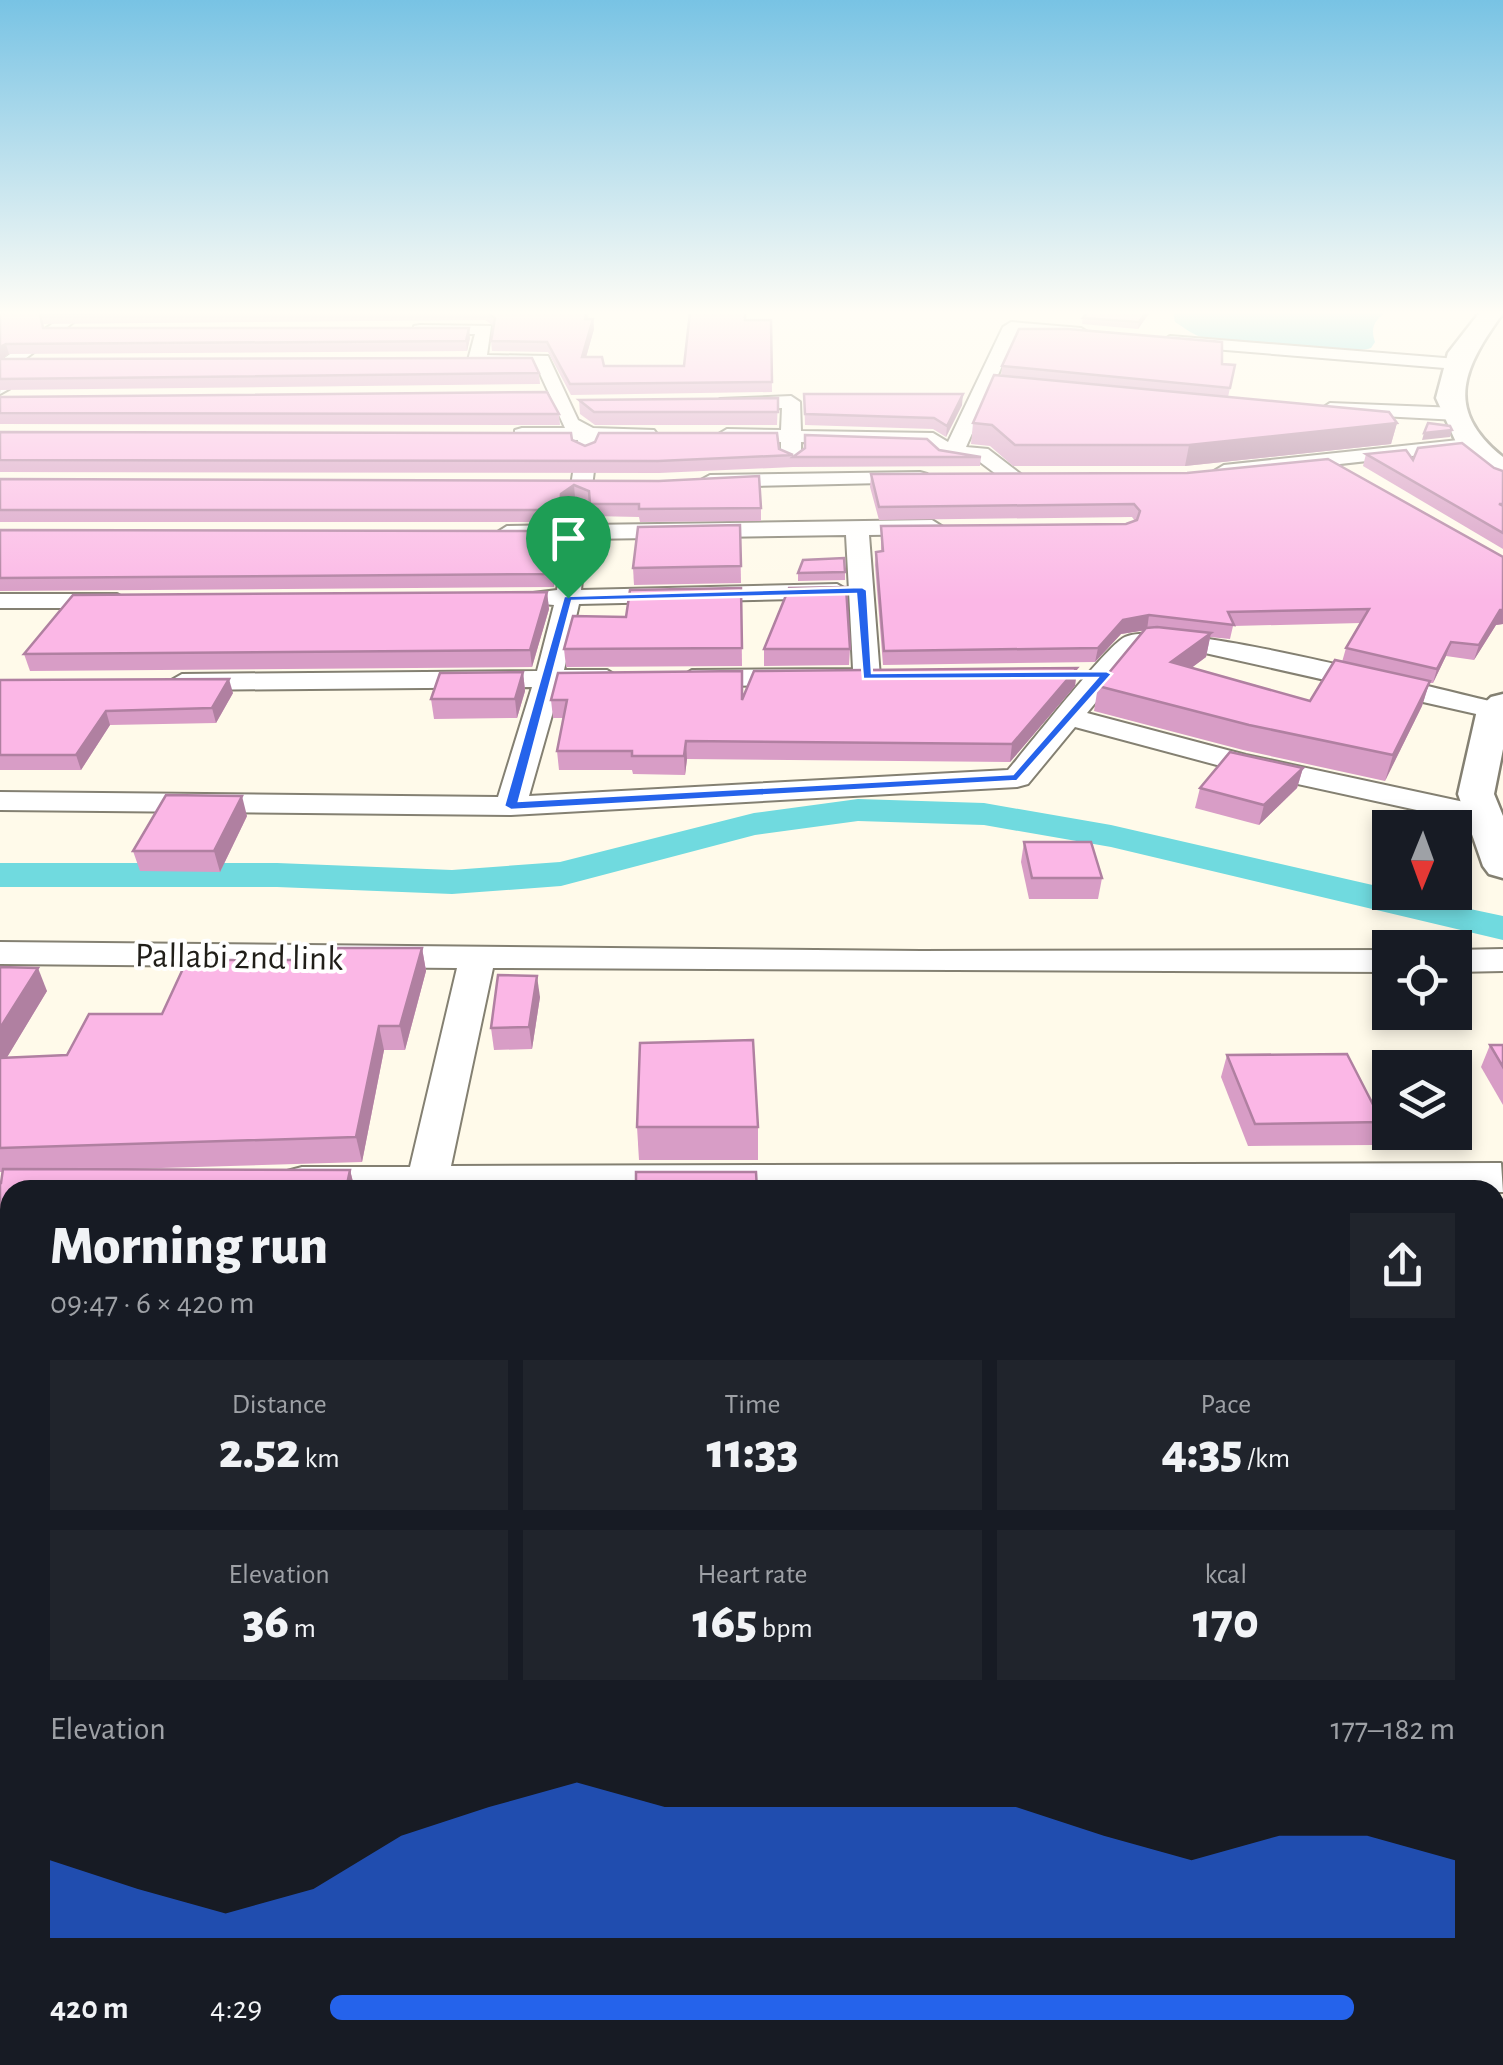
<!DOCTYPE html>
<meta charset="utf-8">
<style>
body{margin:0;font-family:"Alegreya Sans",sans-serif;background:#20242c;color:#f1f3f6;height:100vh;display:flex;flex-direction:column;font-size:38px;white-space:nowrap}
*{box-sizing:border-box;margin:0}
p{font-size:32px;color:#9ea1a6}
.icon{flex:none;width:55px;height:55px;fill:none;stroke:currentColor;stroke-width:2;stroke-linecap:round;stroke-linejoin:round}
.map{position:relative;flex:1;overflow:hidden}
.side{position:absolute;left:0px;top:1180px;width:1505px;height:885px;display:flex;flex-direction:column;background:#171b24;border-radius:30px 30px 0 0;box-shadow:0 5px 15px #0003}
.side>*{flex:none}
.needle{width:65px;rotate:181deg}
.buttons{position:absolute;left:1372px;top:810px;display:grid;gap:20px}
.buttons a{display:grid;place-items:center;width:100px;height:100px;border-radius:0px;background:#171b24;box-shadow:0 5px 15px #0003;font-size:50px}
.pin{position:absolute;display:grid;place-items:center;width:85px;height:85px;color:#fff;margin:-102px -42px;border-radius:50% 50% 50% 0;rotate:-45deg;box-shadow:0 0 10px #0007}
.pin .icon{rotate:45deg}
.round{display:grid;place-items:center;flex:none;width:105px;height:105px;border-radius:0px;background:#20242c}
.head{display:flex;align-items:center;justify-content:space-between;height:170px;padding:0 50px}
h1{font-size:55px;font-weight:800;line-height:75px}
.metrics{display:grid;grid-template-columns:repeat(3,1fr);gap:15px;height:170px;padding:10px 50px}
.metrics div{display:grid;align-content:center;border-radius:0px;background:#20242c;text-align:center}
.metrics b{font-size:50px;font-weight:800}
.metrics small{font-size:28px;font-weight:400}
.metrics p{font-size:28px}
.chart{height:280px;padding:20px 50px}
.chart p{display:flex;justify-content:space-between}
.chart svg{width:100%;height:180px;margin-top:10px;fill:#2563eb;opacity:.7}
ul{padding:0 50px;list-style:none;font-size:32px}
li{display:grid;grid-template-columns:160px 120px 1fr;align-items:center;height:75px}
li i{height:25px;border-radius:12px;background:#2563eb}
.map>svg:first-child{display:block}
.water{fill:#70dadf}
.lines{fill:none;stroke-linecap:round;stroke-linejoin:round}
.canal{fill:#70dadf;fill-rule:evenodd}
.minor-casing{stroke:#848072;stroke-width:4}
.tertiary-casing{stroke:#848072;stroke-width:5}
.trunk-casing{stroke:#848072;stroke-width:5}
.minor{fill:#fff;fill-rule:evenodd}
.tertiary{fill:#fff;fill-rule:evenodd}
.trunk{fill:#fff;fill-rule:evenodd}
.wall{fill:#d89dc6;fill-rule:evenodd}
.shaded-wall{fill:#b080a1}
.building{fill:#fbb7e6;stroke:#b080a1;stroke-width:2.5}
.route{fill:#2563eb;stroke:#fff;stroke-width:2.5;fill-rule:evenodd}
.labels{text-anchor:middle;stroke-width:8;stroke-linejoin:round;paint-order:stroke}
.street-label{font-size:35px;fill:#201e19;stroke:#fff}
</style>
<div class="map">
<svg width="1503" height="2065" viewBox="0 0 1503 2065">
<rect width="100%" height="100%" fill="#fffaea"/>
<path class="water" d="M1173,312H1385C1375,321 1370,327 1375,342L1371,348C1349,356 1218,346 1196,335C1189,332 1182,326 1175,322Z"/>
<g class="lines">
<path class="canal" d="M858,799L984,803L1111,825L1390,889V892L1503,916V940L1111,847L984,825L858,821L755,835L561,886L452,894L277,887H0V863H277L452,870L560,862L754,813Z"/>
<g class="minor-casing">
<g id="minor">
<path d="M69,312H87L17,365L9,389L0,394L3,359Z"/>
<path d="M1011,322L1081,328L1089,333L1081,338L1017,332L966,447L988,449L1022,475L1025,479L1022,483H1008L976,459L939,456L928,445L801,442V458L791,464L781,458V442L727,441L717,435L727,429L781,430L782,408L727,409L718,403L720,399L791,396L800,402L801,431L933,433L948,442L1003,327Z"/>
<path d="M420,325L491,326L487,355L548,356L578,420L593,428L654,430L657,434L647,440H598L587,525L932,520L943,527L932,534L869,535L880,677L867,685L692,686L679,678L692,670L853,669L849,591L837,598L579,604L564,670H607L620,678L607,686L560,687L529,796L1008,770C1027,748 1108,644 1125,637C1169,617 1432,688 1494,702L1503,704V716L1494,718L1205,653L1152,647L1140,649L1087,713L1246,755L1492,808L1497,815L1492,822L1481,824L1243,772L1075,727L1028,784L1017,787L511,815L0,810V792L498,797L532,687L182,690L168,682L182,674L537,671L554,605L533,603L530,598L533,593L557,590L564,539L507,540L496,533L507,526L565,525L578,440L515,438V430L522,428H565L536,365L471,364L468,360L475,334H414V326ZM846,535L849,591L837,584L581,590L586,539Z"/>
<path d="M1170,336L1457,359L1466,364L1457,369L1164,345L1162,341Z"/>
<path d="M1330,403L1458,408L1468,414L1458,420L1323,413L1321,409Z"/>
<path d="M1468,439L1475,441V449L1224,477L1214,471L1224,465Z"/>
<path d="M920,472L927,474L930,478L927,482L710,487L699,481L710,475Z"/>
<path d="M0,594H117L129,601L117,608H0Z"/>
<path d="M0,942L921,951L1390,950V972L493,968L451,1166L1501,1163L1503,1192L286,1190L281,1182L287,1171L302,1167H410L457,968L0,964Z"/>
<path d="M1503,949V971L1455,972V950Z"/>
<path d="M10,1465V1509L0,1510V1466Z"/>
<path d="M10,1520V1593L0,1597V1524Z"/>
<rect x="0" y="1710" width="10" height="58"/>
<path d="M228,2055H296L294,2065H226Z"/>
</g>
</g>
<g class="tertiary-casing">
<g id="tertiary">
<path d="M1503,694V749L1494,794L1503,816V878L1489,874L1483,866L1458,794L1477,710L1491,697Z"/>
<path d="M1503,1565V1627L1495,1630V1568Z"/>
<path d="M815,2055H904L900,2065H811Z"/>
</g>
</g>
<g class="trunk-casing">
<path id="trunk" d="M1480,312L1503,313C1465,366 1442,408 1503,457V481L1492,478L1460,451L1436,398L1448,353Z"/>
</g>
<use href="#minor" class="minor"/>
<use href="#tertiary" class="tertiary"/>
<use href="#trunk" class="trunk"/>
</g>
<g class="wall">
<path d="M14,312H589L588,319H593L594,329L586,357L604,366H684L745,320H771L772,392L571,395L548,352L492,351L491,341L494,326L485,320L43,324L44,328L470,338L467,351L9,354L2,359L539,373L540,384L0,390V313Z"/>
<path d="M1088,312H1150L1138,329L1082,324L1083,318Z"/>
<path d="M1222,364L1235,365L1228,397L1397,423L1391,444L1185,466H1013L990,446L971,444L973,423L1001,376L1002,366Z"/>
<path d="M804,394L962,405L946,437L933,429L805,425Z"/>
<path d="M0,397L559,414L560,425L0,424Z"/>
<path d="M778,398L777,425H595L580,414L579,400Z"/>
<path d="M0,432L572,440L585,446L779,449L793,455V457L939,450L981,457L980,466L793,467L659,473L0,472Z"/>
<path d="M1366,454L1494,468L1503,471V549L1363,466Z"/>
<path d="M1187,473L1503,557V624L1496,625L1474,660L1446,656L1433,683H1429L1422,706L1385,781L1243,750L1094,711L1098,686L1145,630L1121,634L1095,662L883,665L875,565L876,552L881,551V526L1126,524L1135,521L1132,517L879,520L870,487L871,474ZM1361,623L1346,648L1342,662L1310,701L1191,668L1206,657L1210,637L1230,639L1233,626Z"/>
<path d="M0,479L659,481L761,508V521L640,522L639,517L591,516L590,504L575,497L562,507L561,522H0Z"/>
<path d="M740,525L741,583L634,585L633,568Z"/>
<path d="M0,530L558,544L554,587L0,591Z"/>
<path d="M845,572V580L798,581V573Z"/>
<path d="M741,588L742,666L566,667L564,649L626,617Z"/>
<path d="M547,592L549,609L532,667L30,671L24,654Z"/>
<path d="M764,649H850L849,665L764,666Z"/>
<path d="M1077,668L1075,686L1010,762L687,759L685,775L633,774L632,770H559L557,751L564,718H553L551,700H742Z"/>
<path d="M523,672L525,691L517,718L434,719L431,699Z"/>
<path d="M0,680L233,693L216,723L110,725L81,770H0Z"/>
<path d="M1303,768L1297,788L1259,825L1195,808L1200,788Z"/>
<path d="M247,816L220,872L140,871L133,851Z"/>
<path d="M1024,842L1102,878L1098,899H1029L1021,862Z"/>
<path d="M422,948L426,971L405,1050H384L362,1162L92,1170H350L355,1190H10V1306H0V1183H1L2,1172H0V967L47,991L7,1057L67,1055L162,1014L330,960Z"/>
<path d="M540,997L532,1049L494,1050L491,1028Z"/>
<path d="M1490,1045H1503V1105L1481,1067Z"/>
<path d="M1227,1055L1382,1122L1373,1145L1248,1146L1221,1077Z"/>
<path d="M637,1127H758V1160H639Z"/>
<path d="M1495,1196L1503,1206V1302H1495Z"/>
<path d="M10,1393V1448H9L0,1431V1414Z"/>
<path d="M1495,1401H1503V1563L1495,1575Z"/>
<path d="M10,1587V1855H0V1611Z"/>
</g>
<g class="shaded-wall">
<path d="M1146,312H1150L1138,329L1139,322Z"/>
<path d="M593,319L594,329L583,368L582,357Z"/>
<path d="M469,328L470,338L467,351L466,341Z"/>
<path d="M6,344L9,354L0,360V347Z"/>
<path d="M963,394L962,405L946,437L947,426Z"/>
<path d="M1397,423L1391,444L1185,466L1189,445Z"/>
<path d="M1452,430L1450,437L1422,440L1424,433Z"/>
<path d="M574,485L575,497L562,507L561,522L560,510L561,494Z"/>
<path d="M557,531L558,544L554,587L552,574Z"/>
<path d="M547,592L549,609L532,667L530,650Z"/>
<path d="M1500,610H1503V624L1496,625L1474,660L1479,645Z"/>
<path d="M1149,615L1147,630L1121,634L1095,662L1098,648L1123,620Z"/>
<path d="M1211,633L1206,657L1166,687L1171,662Z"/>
<path d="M1451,642L1446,656L1433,683L1437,669Z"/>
<path d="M1077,668L1075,686L1010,762L1012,744Z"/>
<path d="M523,672L525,691L517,718L515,699Z"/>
<path d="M229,679L233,693L216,723L212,708Z"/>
<path d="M1430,681L1422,706L1385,781L1393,755Z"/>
<path d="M106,711L110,725L81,770L76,755Z"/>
<path d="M686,741L687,759L685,775L684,756Z"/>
<path d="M1303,768L1297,788L1259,825L1264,805Z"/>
<path d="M242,796L247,816L220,872L214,851Z"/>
<path d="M422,948L426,971L405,1050L400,1026Z"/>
<path d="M38,968L47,991L0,1069V1028Z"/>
<path d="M537,976L540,997L532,1049L529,1027Z"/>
<path d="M379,1026L384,1050L362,1162L356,1137Z"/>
<path d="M350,1170L355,1190H346Z"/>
<path d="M1503,1547V1563L1495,1575V1565Z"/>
<path d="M381,2055H391L390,2065H379Z"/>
</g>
<g class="building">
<path d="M14,312H279L40,314L43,328H469L466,341L6,344L0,347V313Z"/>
<path d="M486,312H587L585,319H593L582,357H602L604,366H684L690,312H745V320H771L772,382L570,384L547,342L491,341L495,318Z"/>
<path d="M1088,312H1146L1139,322L1083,318Z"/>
<path d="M1019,329H1068L1222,342V364L1235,365L1230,388L1002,366Z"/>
<path d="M532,358L539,373L0,379V359Z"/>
<path d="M994,375L1389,412L1397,423L1189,445H1015L992,425L973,423Z"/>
<path d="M547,392L559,414L0,413V397Z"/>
<path d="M804,394H963L947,426L934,418L805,414Z"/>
<path d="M778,398V412H594L579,400Z"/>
<path d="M1428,423L1450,426L1452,430L1424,433Z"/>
<path d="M0,432L571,433L572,440L585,446L595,442L599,433H777L779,449L793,455L658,461L0,460Z"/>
<path d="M805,435L927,439L939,450L981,457H793L805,448Z"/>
<path d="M1462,443L1494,468L1503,471V504H1499L1503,506V533L1366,454L1406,450L1413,460L1418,448Z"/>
<path d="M1328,459L1503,557V610H1500L1479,645L1451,642L1437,669L1346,648L1369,609L1228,612L1234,625L1149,615L1123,620L1098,648L884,651L876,552L883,551L881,526L1126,524L1137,520L1140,511L1134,504L879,507L871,474L1187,473Z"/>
<path d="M759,476L761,508L639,509V504H590L589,491L574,485L561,494L560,510H0V479L659,481Z"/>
<path d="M740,525L741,566L633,568L638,527Z"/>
<path d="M0,530L557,531L552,574L0,578Z"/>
<path d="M844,558L845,572L798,573L803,560Z"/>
<path d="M846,587L850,649H764L789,588Z"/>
<path d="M741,588L742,648L564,649L573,616L626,617L630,590Z"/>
<path d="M547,592L530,650L24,654L73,595Z"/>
<path d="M1157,627L1211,633L1171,662L1310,701L1335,660L1430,681L1393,755L1249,725L1098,686L1146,628Z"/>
<path d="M1077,668L1012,744L686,741L684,756H632V751H557L567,700H551L558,673L742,671V700L754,671Z"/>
<path d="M523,672L515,699H431L440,673Z"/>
<path d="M229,679L212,708L106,711L76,755H0V680Z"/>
<path d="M1230,752L1303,768L1264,805L1200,788Z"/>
<path d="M166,795L242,796L214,851H133Z"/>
<path d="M1024,842H1091L1102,878H1032Z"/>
<path d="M334,948H422L400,1026H379L356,1137L0,1148V1058L67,1055L89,1014H162L187,960H330Z"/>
<path d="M0,967L38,968L0,1028Z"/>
<path d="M498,975L537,976L529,1027L491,1028Z"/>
<path d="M753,1040L758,1127H637L640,1043Z"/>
<path d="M1490,1045H1503V1067Z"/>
<path d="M1347,1054L1382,1122L1255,1124L1227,1055Z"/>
<path d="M3,1169L350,1170L346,1189H351L10,1190V1282H0V1183H1Z"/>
<path d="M636,1172H756L757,1190H564L565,1188L636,1187Z"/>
<path d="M1052,1185H1103L1104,1190H1053Z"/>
<path d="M1495,1196H1497L1503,1206V1280H1495Z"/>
<path d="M10,1393V1423H0V1414Z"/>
<path d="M1495,1401H1503V1507L1495,1488Z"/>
<path d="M1495,1512H1503V1558L1495,1565Z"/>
<path d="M10,1587V1837H0V1611Z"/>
<path d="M283,2055H381L379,2065H281Z"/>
<path d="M942,2055L950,2065H932Z"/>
<path d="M1007,2055H1188L1196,2065H998Z"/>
</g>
<linearGradient id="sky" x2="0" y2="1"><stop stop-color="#78c3e4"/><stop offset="0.52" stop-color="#fffdf6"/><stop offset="1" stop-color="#fffdf6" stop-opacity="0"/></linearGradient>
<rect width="1503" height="601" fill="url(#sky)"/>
<path class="route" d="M862,587L867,590L872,673L1106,671L1112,674L1017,781L511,810L504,806L564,596ZM856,594L863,679L1097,678L1013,774L519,801L572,601Z"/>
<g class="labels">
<g class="street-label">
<text transform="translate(239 956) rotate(1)" y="12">Pallabi 2nd link</text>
</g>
</g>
</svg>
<div class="buttons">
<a><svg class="needle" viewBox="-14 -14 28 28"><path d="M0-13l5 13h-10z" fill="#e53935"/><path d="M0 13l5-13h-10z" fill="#9ea1a6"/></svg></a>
<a><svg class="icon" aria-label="locate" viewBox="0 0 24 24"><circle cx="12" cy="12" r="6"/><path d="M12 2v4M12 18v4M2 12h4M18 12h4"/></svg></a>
<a><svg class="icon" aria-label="layers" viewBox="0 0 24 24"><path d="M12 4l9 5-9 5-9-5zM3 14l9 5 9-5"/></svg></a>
</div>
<div class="pin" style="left:568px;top:598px;background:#1e9e55"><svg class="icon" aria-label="arrive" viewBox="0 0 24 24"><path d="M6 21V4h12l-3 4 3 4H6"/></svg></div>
<section class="side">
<div class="head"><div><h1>Morning run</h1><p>09:47 · 6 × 420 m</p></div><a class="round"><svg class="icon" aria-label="share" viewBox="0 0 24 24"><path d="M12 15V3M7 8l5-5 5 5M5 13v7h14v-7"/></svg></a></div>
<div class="metrics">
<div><p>Distance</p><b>2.52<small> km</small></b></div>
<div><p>Time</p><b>11:33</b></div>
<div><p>Pace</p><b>4:35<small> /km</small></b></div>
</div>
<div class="metrics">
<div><p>Elevation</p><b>36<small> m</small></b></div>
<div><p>Heart rate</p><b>165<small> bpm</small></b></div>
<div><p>kcal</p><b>170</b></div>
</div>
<div class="chart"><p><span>Elevation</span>177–182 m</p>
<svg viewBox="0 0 160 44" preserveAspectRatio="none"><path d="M0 44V25L10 32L20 38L30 32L40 19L50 12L60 6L70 12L80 12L90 12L100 12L110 12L120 19L130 25L140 19L150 19L160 25V44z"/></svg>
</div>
<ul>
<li><b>420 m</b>4:29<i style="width:91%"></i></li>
</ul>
</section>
</div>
